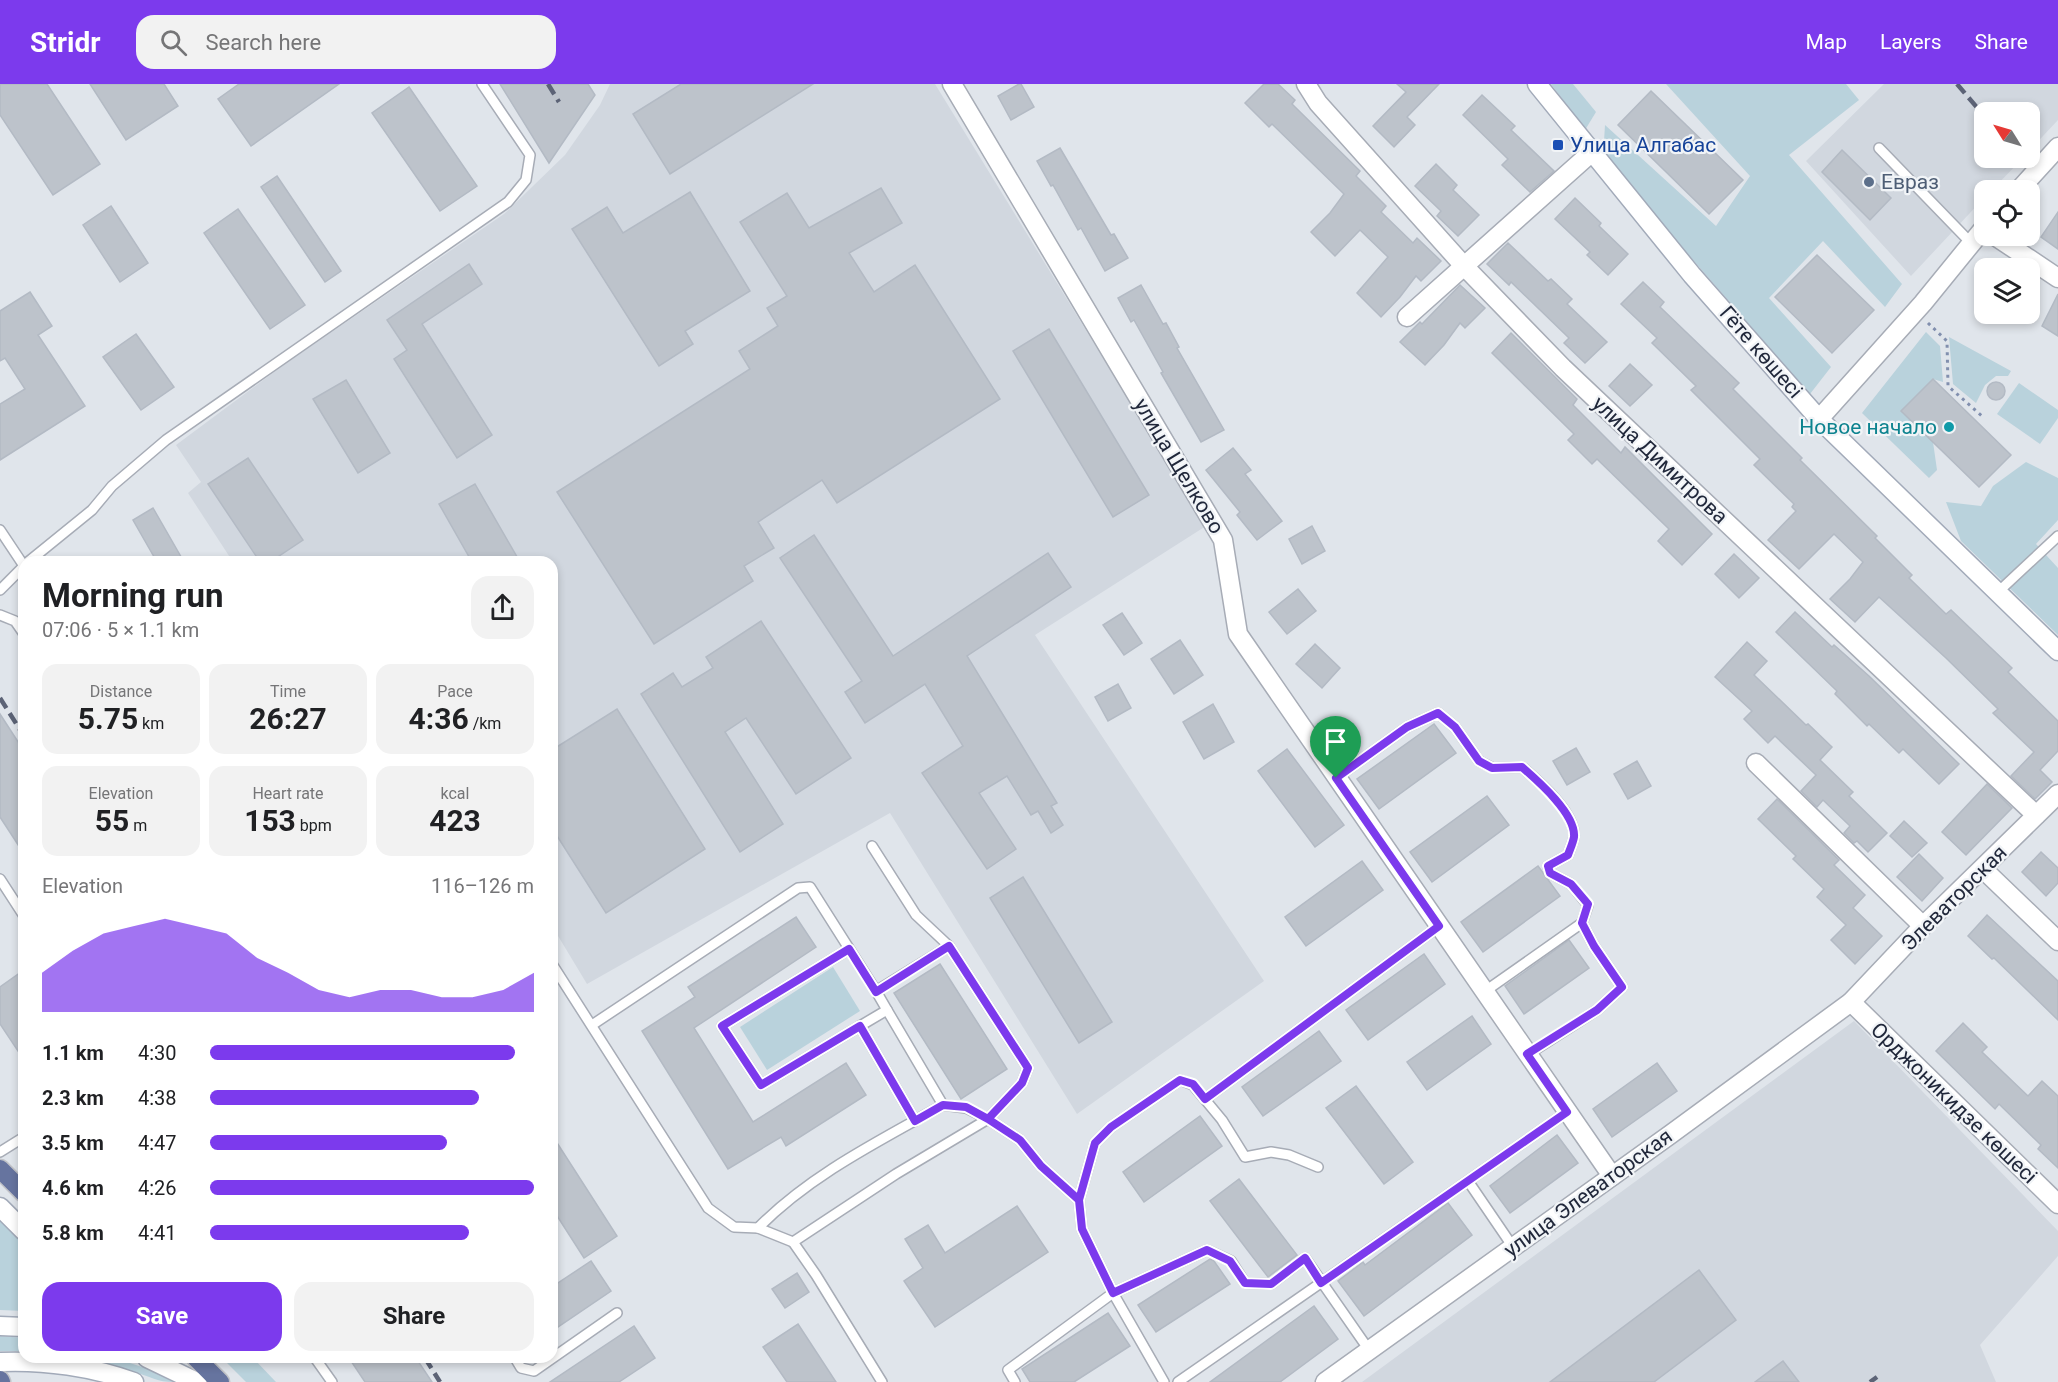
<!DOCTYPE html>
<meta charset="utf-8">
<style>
body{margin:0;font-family:Roboto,sans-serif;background:#f2f2f2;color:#202124;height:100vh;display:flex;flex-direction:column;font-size:22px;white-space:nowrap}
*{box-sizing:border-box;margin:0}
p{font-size:20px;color:#757577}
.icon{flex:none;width:33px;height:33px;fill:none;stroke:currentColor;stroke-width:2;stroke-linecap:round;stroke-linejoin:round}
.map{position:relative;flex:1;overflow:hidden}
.drawer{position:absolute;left:18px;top:472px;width:540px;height:807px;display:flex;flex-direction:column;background:#fff;border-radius:18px;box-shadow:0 3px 9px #0003}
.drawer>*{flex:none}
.needle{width:39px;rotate:307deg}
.buttons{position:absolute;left:1974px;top:18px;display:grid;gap:12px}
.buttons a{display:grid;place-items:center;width:66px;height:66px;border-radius:12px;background:#fff;box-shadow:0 3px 9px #0003;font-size:30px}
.pin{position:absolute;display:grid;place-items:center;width:51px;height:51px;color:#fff;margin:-62px -26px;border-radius:50% 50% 50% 0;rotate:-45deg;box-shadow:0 0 6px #0007}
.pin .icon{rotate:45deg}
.round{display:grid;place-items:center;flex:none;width:63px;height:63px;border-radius:18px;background:#f2f2f2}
.headline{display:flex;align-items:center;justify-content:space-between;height:102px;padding:0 24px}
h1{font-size:33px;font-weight:700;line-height:45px}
.metrics{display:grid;grid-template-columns:repeat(3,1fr);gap:9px;height:102px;padding:6px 24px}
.metrics div{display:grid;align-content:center;border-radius:15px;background:#f2f2f2;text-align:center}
.metrics b{font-size:30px;font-weight:700}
.metrics small{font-size:16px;font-weight:400}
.metrics p{font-size:16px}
.chart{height:168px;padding:12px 24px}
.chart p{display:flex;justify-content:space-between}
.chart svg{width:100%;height:108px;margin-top:6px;fill:#7c3aed;opacity:.7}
.action{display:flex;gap:12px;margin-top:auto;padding:12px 24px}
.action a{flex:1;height:69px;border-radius:18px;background:#7c3aed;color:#fff;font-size:24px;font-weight:700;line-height:69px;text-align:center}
.action a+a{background:#f2f2f2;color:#202124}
ul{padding:0 24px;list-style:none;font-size:20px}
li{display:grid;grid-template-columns:96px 72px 1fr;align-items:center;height:45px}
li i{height:15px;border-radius:8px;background:#7c3aed}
header{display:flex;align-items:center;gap:36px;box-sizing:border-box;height:84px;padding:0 30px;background:#7c3aed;color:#fff}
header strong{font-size:28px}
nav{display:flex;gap:33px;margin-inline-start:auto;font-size:21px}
.search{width:420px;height:54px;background:#f2f2f2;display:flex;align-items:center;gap:15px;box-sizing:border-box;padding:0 21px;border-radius:18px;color:#757577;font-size:22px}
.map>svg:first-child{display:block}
.built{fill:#d1d7df}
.green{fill:#b9d2dc}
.building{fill:#bdc3cb;stroke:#b3bac4;stroke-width:1.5}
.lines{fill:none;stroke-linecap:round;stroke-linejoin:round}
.lane-casing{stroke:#a7acb6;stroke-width:12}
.street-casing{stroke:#a7acb6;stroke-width:21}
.secondary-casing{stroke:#a2aab9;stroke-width:21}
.primary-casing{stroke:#c1c3c8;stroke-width:21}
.path{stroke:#818fae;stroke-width:3;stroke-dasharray:3 4.5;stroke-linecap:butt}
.lane{stroke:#fff;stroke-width:9}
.street{stroke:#fff;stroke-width:18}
.secondary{stroke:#fff;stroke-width:18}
.primary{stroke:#66749f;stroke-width:18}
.rail{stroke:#5c6376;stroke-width:4.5;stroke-dasharray:12 6;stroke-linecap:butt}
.route-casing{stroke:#fff;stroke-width:12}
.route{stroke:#7c3aed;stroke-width:8}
.transit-dot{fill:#1a4fb4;stroke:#f1f4f7;stroke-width:2}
.service-dot{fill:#5c6f8a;stroke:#f1f4f7;stroke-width:2}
.culture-dot{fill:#0f9aa8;stroke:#f1f4f7;stroke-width:2}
.labels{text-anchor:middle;stroke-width:4.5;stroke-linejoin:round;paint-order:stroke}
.transit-label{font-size:21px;fill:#164399;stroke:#f1f4f7;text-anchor:start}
.service-label{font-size:21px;fill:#4e5e75;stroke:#f1f4f7;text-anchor:start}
.street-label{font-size:21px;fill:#21283b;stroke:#f1f4f7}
.culture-label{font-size:21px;fill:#0d838f;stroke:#f1f4f7;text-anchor:end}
</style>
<header>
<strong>Stridr</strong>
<div class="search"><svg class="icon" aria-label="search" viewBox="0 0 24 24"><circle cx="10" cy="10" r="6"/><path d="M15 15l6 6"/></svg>Search here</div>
<nav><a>Map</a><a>Layers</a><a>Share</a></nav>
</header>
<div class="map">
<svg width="2058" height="1298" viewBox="0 0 2058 1298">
<rect width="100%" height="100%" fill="#e0e5eb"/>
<g class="built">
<path d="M610,0H935L1206,442L1035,551L1264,897L1077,1030L890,729L587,900L552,842V478H233L188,409L201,398L176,361L285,280L504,130L565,71L600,21Z"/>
<path d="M1884,0H2058V36L2030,66V28H1984V74H2023L1992,106H1984V114L1911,192L1806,77Z"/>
<path d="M1854,937L2058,1147V1172L1980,1261L1996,1298H1362Z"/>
</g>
<g class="green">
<path d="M1551,0H1573L1596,28L1585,46Z"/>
<path d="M1666,0H1846L1859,16L1789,71L1902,200L1885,223L1823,157L1769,214L1831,283L1810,310L1603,73L1605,41L1716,142L1750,92Z"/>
<path d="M1926,248L1940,262L1943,298L1933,295L1902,327L1933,358L1937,386L1929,394L1862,329Z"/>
<path d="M1949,253L2011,287L2008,292H1996L1985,301L1976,319L1953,300Z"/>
<path d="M2019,299L2058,326V334L2040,360L1997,330Z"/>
<path d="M2026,378L2058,394V436L2036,460L2058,484V551L1961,457L1946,418L1981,422L1993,402Z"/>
<path d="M833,883L860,927L767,986L740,943Z"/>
<path d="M0,1137L24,1160V1227L0,1226Z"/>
<path d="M0,1252L24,1254V1267H0Z"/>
<path d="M76,1274H115L148,1285L173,1298C158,1298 151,1293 137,1289C117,1283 97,1277 76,1274Z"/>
<path d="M222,1274H253L276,1298H246Z"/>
</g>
<g class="building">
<path d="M0,0H47L100,80L53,111L0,31Z"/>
<path d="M90,0H164L178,22L126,56Z"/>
<path d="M239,0H339L251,62L218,15Z"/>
<path d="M500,0H588L595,11L549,79Z"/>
<path d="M681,0H813L670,90L633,30Z"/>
<path d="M1019,0H1021L1034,23L1011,36L998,12Z"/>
<path d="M1264,0H1278L1295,16L1292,20L1360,87L1356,92L1386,122L1381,128L1413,159L1417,154L1441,177L1421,197L1416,192L1400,213L1381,233L1357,209L1388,173L1360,146L1335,172L1311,148L1330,129L1344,110L1272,40L1269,43L1245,19Z"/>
<path d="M1397,0H1439L1407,33L1415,41L1394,63L1373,42L1406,8Z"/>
<path d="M409,3L477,102L440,127L372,29Z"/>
<path d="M1651,7L1743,96L1709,130L1618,41Z"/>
<path d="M1482,11L1515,42L1511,46L1554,87L1530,108L1502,81L1508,75L1463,31Z"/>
<path d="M1060,64L1111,151L1114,150L1128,174L1105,187L1081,144L1078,146L1053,101L1051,102L1037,77Z"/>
<path d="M1842,66L1891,114L1870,136L1822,88Z"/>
<path d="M1436,80L1457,101L1453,106L1479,131L1458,152L1437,132L1441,127L1415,102Z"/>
<path d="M277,92L341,187L325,198L261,103Z"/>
<path d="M881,104L902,139L849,169L874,208L915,181L1000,315L837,419L822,396L758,438L774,464L744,482L753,497L654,560L557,408L750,285L739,267L778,242L767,224L787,212L740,138L787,109L809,144Z"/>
<path d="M690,108L750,207L685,247L693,260L659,282L572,145L607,123L623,149Z"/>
<path d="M1575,114L1601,139L1599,142L1628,170L1608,191L1587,171L1590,168L1555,135Z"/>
<path d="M111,122L148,179L120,198L83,141Z"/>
<path d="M238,125L305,221L270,245L204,149Z"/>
<path d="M2058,128V165L2041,153Z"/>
<path d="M1508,159L1548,197L1551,195L1572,215L1567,220L1607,258L1585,279L1564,259L1569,254L1511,198L1509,201L1487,180Z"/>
<path d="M1817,171L1874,226L1832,269L1775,213Z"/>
<path d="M469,180L482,200L422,240L492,351L457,374L394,275L407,266L387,236Z"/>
<path d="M1643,198L1664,218L1660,223L1739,299L1733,305L1802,374L1800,376L1877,452L1875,454L1912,491L1909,494L1946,530L1951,526L1991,564L2012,584L2008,588L2058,637V667L2040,686L2052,698L2035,715L2011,692L2034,668L1993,629L1998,625L1946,574L1879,513L1855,538L1830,515L1850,495L1863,478L1834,450L1799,485L1768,456L1796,427L1792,423L1794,420L1754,381L1760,375L1691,306L1696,302L1652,259L1657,254L1621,220Z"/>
<path d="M1141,201L1163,240L1166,239L1179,263L1177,264L1224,346L1201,358L1161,289L1163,288L1134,236L1131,238L1118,214Z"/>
<path d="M1460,201L1485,224L1465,244L1460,239L1444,261L1425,281L1400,258L1420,238L1422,240Z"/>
<path d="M30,208L52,242L38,251L85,322L0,376V320L25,305L5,274L0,277V227Z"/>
<path d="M2058,210V252L2042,242Z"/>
<path d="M1049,245L1149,411L1113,433L1013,267Z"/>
<path d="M1511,249L1577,315L1573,321L1621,369L1625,363L1712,450L1682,481L1658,457L1669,445L1597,375L1592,380L1568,356L1574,350L1492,269Z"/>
<path d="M136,250L174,303L141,326L103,273Z"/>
<path d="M1630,280L1652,301L1630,322L1609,302Z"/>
<path d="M1933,295L2011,371L1979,403L1901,327Z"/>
<path d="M346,296L390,369L358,389L313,315Z"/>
<circle cx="1996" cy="307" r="9"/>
<path d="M1233,364L1251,386L1245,390L1282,437L1257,456L1237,431L1240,428L1206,386Z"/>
<path d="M248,374L303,456L270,478H260L208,400Z"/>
<path d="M475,400L520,478H472L439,420Z"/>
<path d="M153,424L184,478H157L133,436Z"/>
<path d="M1312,442L1325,467L1302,480L1289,455Z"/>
<path d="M814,451L893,572L1048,469L1071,503L967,572L1057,719L1051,722L1063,741L1051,749L1038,727L1031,731L1007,692L979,709L1016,765L987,785L922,689L963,662L925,600L865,639L845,608L862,597L780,474Z"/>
<path d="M1734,470L1759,494L1739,514L1715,490Z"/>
<path d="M1298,505L1316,527L1287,550L1269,528Z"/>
<path d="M1795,528L1832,563L1834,561L1869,592L1959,680L1939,700L1903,665L1899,669L1869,640L1867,642L1835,610L1837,607L1776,548Z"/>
<path d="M1122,529L1142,559L1124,571L1103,541Z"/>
<path d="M761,537L851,674L796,710L746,634L725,648L783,740L740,768L641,610L673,589L682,603L713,584L706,573Z"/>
<path d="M1180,556L1203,591L1174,610L1151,575Z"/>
<path d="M1747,558L1767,577L1754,591L1806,641L1808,640L1832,663L1820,676L1853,708L1849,712L1887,749L1868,768L1857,757L1854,759L1844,749L1850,742L1823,716L1817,723L1801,707L1816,691L1775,652L1768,659L1744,635L1752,627L1715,593Z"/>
<path d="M1315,560L1340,584L1322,604L1296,580Z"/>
<path d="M1118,600L1131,624L1108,637L1095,613Z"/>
<path d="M1213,620L1234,658L1204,675L1183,638Z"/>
<path d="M617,625L705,765L606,829L552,744V666Z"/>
<path d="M0,630L24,667V770L0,733Z"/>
<path d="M1434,640L1456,669L1379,725L1357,695Z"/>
<path d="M1576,664L1590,688L1567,701L1553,677Z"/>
<path d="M1287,665L1344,741L1315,763L1258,687Z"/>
<path d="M1637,677L1651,702L1628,715L1614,690Z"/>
<path d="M1987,700L2012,724L1966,771L1942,748Z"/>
<path d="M1487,712L1509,741L1432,798L1410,768Z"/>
<path d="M1777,715L1839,776L1834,781L1865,811L1853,824L1882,852L1855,880L1831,856L1846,841L1817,813L1824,805L1793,775L1796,772L1758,735Z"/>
<path d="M1904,737L1927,759L1912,773L1890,752Z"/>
<path d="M2041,768L2058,784V799L2046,812L2022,788Z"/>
<path d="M1919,770L1943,794L1922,817L1897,793Z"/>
<path d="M1362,777L1383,806L1306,862L1285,833Z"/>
<path d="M1538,782L1560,812L1483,868L1461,838Z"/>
<path d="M1023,793L1112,938L1079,959L990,814Z"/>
<path d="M1987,831L2058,897V936L1994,874L1992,875L1968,852Z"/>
<path d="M796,833L816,863L694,944L753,1038L846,979L866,1011L786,1062L781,1053L728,1085L642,947L695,913L688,903Z"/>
<path d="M1569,856L1589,884L1524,930L1505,902Z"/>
<path d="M1424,870L1445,900L1368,956L1346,926Z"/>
<path d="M940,880L1007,985L961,1015L894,909Z"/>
<path d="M24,886V976L0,940V903Z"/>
<path d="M1472,932L1491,960L1427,1006L1407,978Z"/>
<path d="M1963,939L1987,963L1982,968L2028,1012L2042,997L2058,1012V1084L2038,1065L2041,1061L1999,1020L1995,1025L1936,967Z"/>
<path d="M1319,947L1341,977L1263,1032L1242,1003Z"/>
<path d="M1657,979L1677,1007L1612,1053L1593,1025Z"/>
<path d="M1356,1002L1413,1078L1384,1100L1326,1024Z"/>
<path d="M1200,1032L1222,1062L1144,1118L1123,1088Z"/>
<path d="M552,1051L617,1152L584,1174L552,1124Z"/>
<path d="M1557,1051L1578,1079L1510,1129L1490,1102Z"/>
<path d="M1239,1095L1297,1171L1268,1193L1210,1117Z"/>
<path d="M1448,1119L1472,1151L1364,1232L1338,1197L1363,1178L1365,1181Z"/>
<path d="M1017,1122L1048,1168L935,1243L904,1197L923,1184L905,1155L928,1141L945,1169Z"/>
<path d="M1210,1175L1214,1177L1230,1200L1156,1248L1138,1221Z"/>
<path d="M591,1177L611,1207L552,1247V1203Z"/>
<path d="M1699,1186L1736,1236L1654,1298H1550Z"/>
<path d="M797,1189L809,1208L785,1224L772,1205Z"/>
<path d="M1314,1222L1338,1255L1280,1298H1210Z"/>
<path d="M1108,1229L1130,1262L1074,1298H1030L1022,1285Z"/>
<path d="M798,1240L836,1298H787L763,1263Z"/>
<path d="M634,1242L655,1274L619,1298H550Z"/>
<path d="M349,1274H416L432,1298H365Z"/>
<path d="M1783,1277L1799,1298H1755Z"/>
</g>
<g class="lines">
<g class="lane-casing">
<g id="lane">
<path d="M1879,64L1971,159"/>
<path d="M0,446L24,482"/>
<path d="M28,478L92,426L112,402L166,356L508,118L526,96L530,71L482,0"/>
<path d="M0,506L24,482"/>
<path d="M1998,508L2058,452"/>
<path d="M0,531L15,537L24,550"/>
<path d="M1336,694L1407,643L1438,629L1455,643L1479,677L1493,684L1522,683C1538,697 1576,729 1574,753C1573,759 1570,765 1568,771L1548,782L1550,789L1571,800L1588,821L1582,839"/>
<path d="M872,762L916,831L949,862L1028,984L1022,999L988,1035L1020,1056L1041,1082L1079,1116"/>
<path d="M0,795L24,832"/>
<path d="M849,865L722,942L761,1001L860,942L915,1037"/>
<path d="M552,880L708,1124L734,1143L758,1144C810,1091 879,1057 943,1021L887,926"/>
<path d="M1484,908L1582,839L1594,862L1622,903L1597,926L1527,971"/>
<path d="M592,941L798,804L810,803L876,907"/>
<path d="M860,942L887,926L876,907L949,862"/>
<path d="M1205,1015L1439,842"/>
<path d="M943,1021L966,1024L988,1035"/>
<path d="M0,1068L24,1053"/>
<path d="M1468,1097L1513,1163"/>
<path d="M758,1144L793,1158"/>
<path d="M552,1155V1157"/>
<path d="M315,1274L332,1298"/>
<path d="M515,1274L521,1284L534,1287L617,1229"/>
<path d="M882,1298L816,1191L793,1158L896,1090L988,1035"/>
<path d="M1015,1298L1008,1286L1113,1209L1207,1166L1231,1177L1245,1199L1271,1200L1305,1174L1369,1266"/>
<path d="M1164,1298L1113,1209L1082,1145L1079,1116L1095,1059L1111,1043L1180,996L1193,1001L1222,1036L1245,1073L1271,1068L1289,1071L1318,1083"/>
<path d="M1178,1298L1567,1028"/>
</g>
</g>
<g class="street-casing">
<g id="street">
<path d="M952,0L1223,456L1238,550L1612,1092"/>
<path d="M1306,0L1318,19L1464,182L1563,284L2036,731"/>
<path d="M2019,106L2058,63"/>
<path d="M1995,152L2058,194"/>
<path d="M1407,233L1592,68"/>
<path d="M1819,335L1923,219L1984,144"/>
<path d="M1756,679L1923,842"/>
<path d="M1983,785L2058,857"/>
<path d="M1851,918L2058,1120"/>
<path d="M1325,1298L1671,1050L1851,918L1923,842L2058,710"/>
</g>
</g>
<g class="secondary-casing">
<g id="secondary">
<path d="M1537,0L1692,191L1819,335L2058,567"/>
<path d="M0,1123L24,1147"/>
<path d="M0,1242L24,1243"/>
<path d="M147,1274L197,1298"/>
<path d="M0,1278C44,1276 93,1283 134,1298"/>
</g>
</g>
<g class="primary-casing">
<g id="primary">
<path d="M0,1085L24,1109"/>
<path d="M196,1274L220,1298"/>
<path d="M0,1296L1,1298"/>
</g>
</g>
<path class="path" d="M1928,239L1947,257L1948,302L1983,333"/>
<use href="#lane" class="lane"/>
<use href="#street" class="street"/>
<use href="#secondary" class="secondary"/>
<use href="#primary" class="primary"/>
<g class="rail">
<path d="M548,0L559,18"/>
<path d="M1957,0L1980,27"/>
<path d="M0,614L24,652"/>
<path d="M425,1274L440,1298"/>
<path d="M1870,1298L1877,1293"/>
</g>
</g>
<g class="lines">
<g class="route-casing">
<path id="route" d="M1336,694L1439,842L1205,1015L1193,1000L1180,996L1111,1043L1095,1059L1079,1116L1041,1082L1020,1056L988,1035L966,1023L943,1021L915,1037L860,942L761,1001L722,942L849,865L876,908L949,862L1028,984L1022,999L988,1035L1020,1056L1041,1082L1079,1116L1082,1145L1113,1209L1207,1166L1230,1177L1245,1199L1271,1200L1305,1174L1321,1199L1567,1028L1527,970L1597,926L1622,903L1594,862L1582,839L1588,820L1571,800L1550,789L1548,782L1568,771C1570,765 1573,759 1574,753C1576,730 1538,697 1522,683L1492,684L1479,677L1455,643L1438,629L1407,643L1336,694"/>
</g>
<use href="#route" class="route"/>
</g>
<rect class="transit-dot" x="1552" y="55" width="12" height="12" rx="3"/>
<circle class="service-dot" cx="1869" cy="98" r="6"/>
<circle class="culture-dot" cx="1949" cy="343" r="6"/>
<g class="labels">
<g class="transit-label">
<text x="1570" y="68">Улица Алгабас</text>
</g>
<g class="service-label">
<text x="1881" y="105">Евраз</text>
</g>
<g class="street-label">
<text transform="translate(1761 268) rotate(49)" y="7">Гёте көшесі</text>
<text transform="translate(1660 376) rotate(43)" y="7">улица Димитрова</text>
<text transform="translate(1179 382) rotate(59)" y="7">улица Щелково</text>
<text transform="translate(1954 814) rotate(-45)" y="7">Элеваторская</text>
<text transform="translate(1954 1019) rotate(44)" y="7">Орджоникидзе көшесі</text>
<text transform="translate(1588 1109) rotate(-36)" y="7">улица Элеваторская</text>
</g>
<g class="culture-label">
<text x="1937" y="350">Новое начало</text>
</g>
</g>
</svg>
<div class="buttons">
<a><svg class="needle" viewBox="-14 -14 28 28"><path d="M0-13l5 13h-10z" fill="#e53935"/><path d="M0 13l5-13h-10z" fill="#757577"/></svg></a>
<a><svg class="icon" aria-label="locate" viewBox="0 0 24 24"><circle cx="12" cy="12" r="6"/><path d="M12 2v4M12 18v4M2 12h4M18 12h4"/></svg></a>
<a><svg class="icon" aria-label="layers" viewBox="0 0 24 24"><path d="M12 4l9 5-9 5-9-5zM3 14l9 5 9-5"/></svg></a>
</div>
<div class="pin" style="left:1336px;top:694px;background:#1e9e55"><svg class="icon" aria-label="arrive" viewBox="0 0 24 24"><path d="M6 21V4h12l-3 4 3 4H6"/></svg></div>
<section class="drawer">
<div class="headline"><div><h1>Morning run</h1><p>07:06 · 5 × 1.1 km</p></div><a class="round"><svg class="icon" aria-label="share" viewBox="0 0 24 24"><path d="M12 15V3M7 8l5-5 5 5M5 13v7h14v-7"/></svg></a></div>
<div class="metrics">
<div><p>Distance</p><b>5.75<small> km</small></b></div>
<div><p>Time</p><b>26:27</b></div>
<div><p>Pace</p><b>4:36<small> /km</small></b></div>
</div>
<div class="metrics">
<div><p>Elevation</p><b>55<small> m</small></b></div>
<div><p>Heart rate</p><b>153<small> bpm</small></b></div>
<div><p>kcal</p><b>423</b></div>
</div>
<div class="chart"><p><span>Elevation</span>116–126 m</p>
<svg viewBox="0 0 160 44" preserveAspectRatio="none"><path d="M0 44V28L10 19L20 12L30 9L40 6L50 9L60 12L70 22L80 28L90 35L100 38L110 35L120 35L130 38L140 38L150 35L160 28V44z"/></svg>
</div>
<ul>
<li><b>1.1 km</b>4:30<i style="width:94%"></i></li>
<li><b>2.3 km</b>4:38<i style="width:83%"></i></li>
<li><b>3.5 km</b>4:47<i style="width:73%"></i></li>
<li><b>4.6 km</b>4:26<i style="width:100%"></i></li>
<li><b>5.8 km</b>4:41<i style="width:80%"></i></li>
</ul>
<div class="action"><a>Save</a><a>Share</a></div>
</section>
</div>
